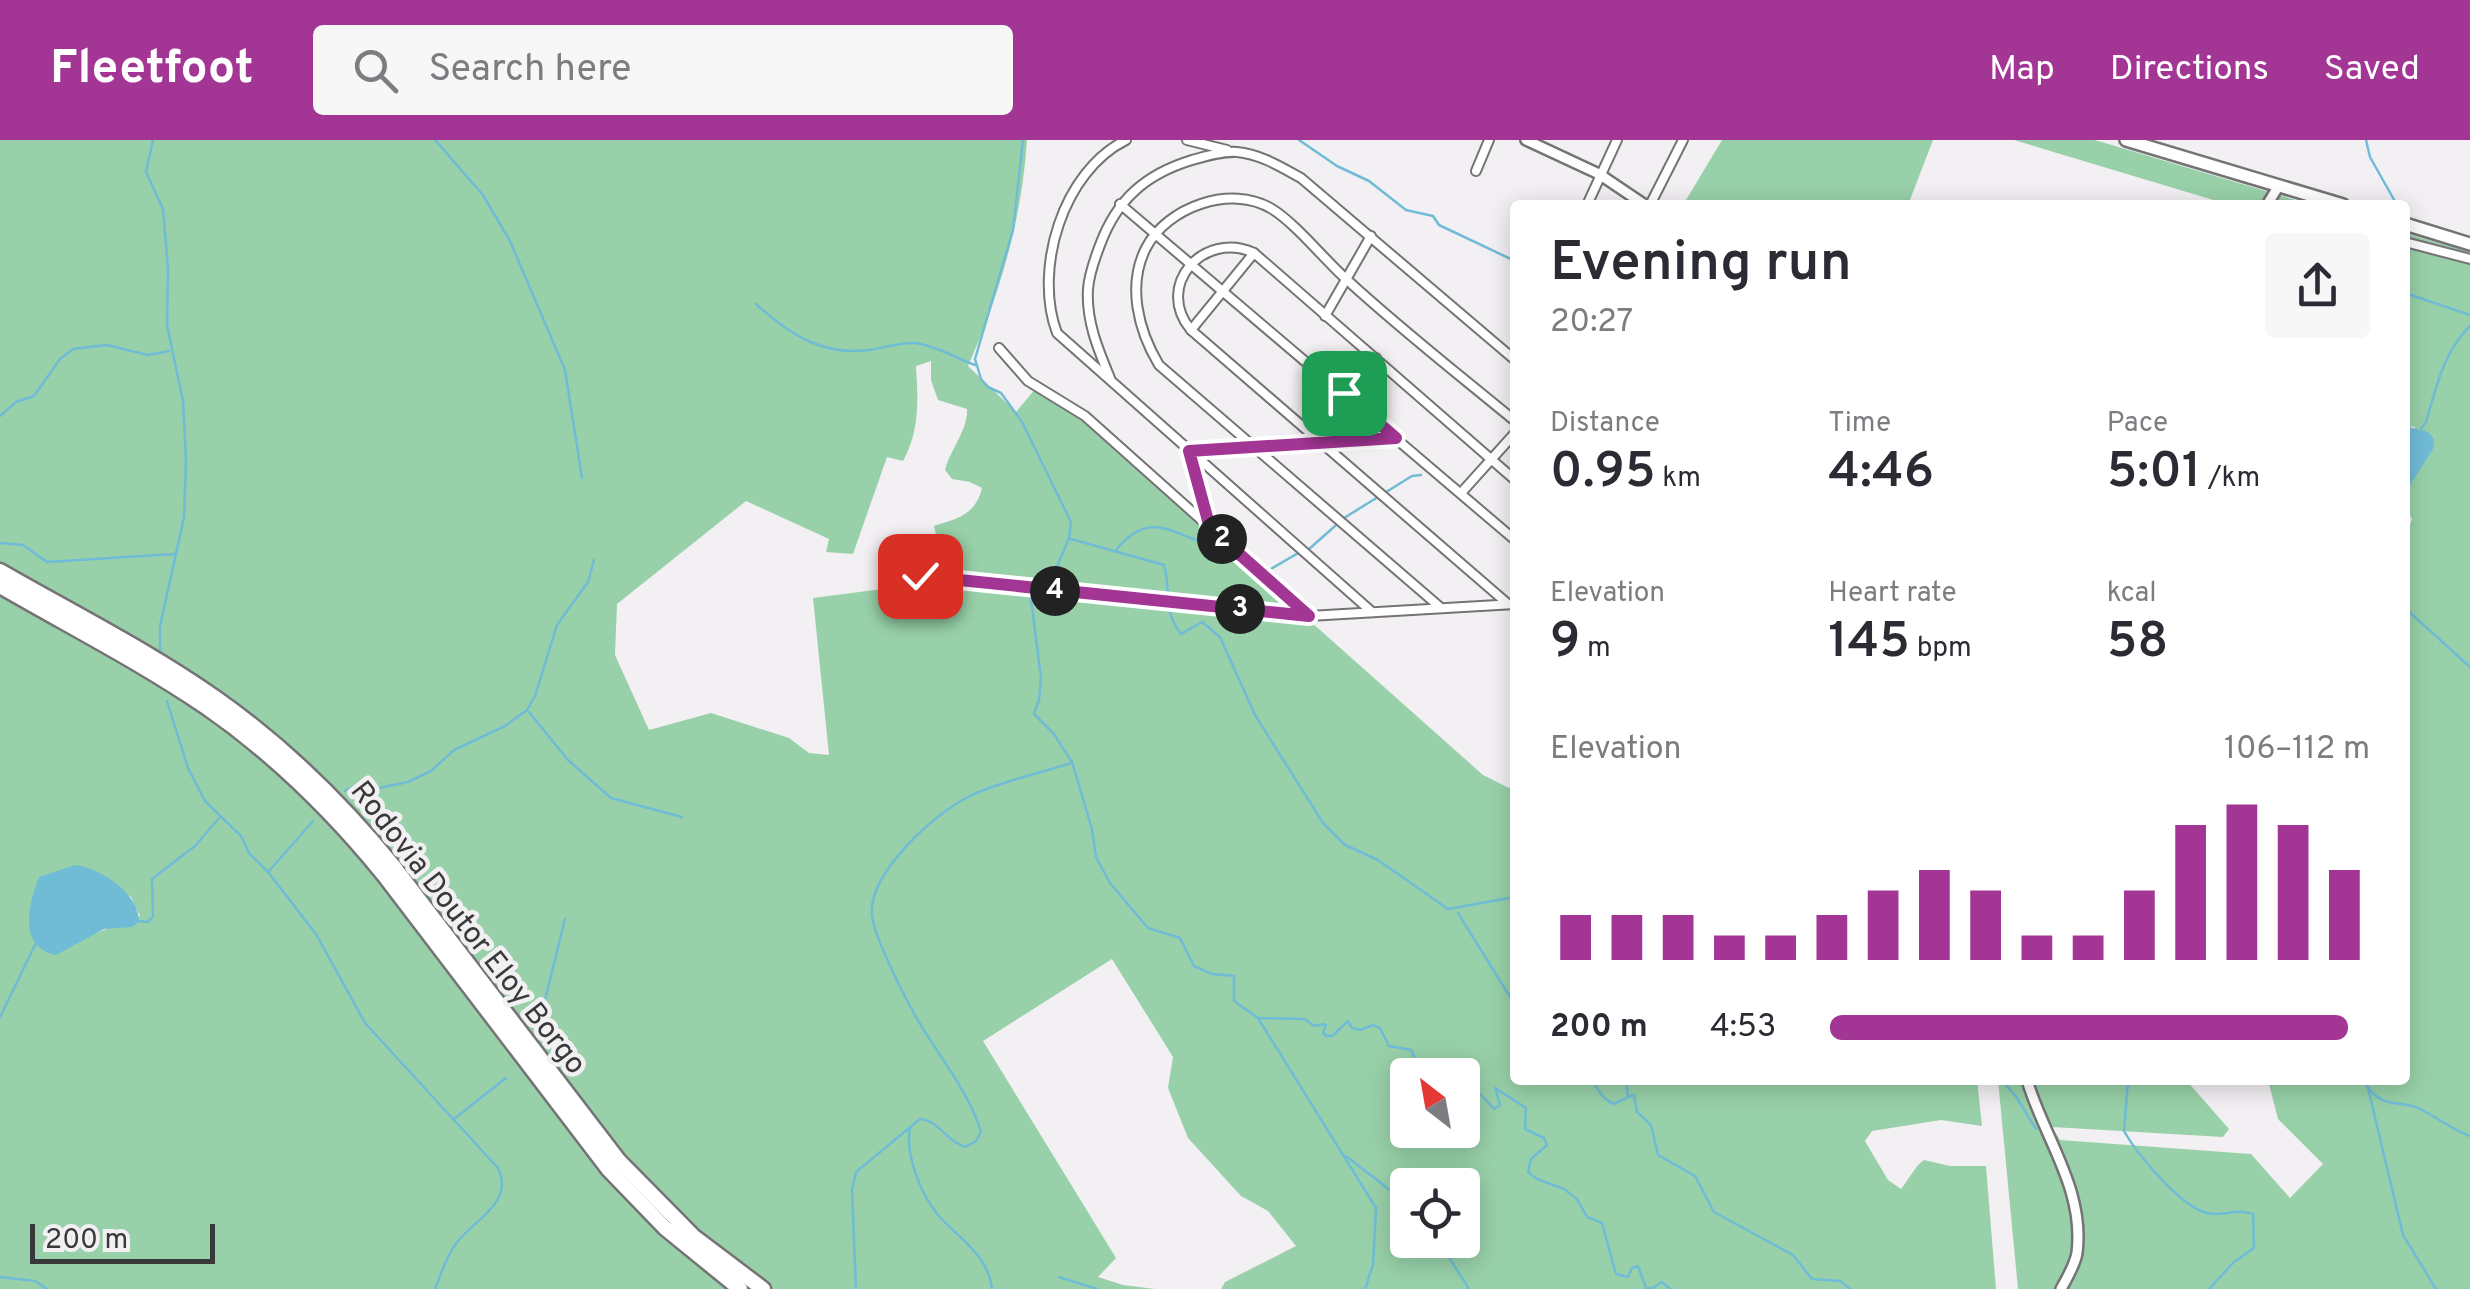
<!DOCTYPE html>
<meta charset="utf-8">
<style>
body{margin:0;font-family:Overpass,sans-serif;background:#f7f7f7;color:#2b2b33;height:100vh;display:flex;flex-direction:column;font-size:38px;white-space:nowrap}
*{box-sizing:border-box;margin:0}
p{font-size:32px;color:#7c7c81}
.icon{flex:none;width:55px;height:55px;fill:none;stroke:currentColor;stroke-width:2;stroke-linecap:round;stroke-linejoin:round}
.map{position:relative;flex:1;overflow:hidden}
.side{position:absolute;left:1510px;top:60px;width:900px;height:885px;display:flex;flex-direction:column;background:#fff;border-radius:10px;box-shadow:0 5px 25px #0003}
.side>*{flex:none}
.needle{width:65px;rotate:329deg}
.fabs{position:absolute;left:1390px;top:918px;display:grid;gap:20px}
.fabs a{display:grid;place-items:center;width:90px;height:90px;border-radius:10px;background:#fff;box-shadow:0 5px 25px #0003;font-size:50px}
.scale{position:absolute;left:30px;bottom:25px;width:185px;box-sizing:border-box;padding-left:10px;border:5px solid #3a393a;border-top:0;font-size:28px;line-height:35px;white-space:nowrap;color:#3a393a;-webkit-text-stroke:8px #f3f0f3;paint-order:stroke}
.pin{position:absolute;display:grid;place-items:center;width:85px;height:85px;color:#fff;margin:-42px;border-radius:20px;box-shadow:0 5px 15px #0006}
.km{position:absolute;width:50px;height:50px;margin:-25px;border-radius:50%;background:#222;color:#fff;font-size:28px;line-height:50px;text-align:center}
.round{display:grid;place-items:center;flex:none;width:105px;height:105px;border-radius:10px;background:#f7f7f7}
.overview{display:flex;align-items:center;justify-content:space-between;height:170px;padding:0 40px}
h1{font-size:55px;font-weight:600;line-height:75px}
.metrics{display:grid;grid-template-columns:repeat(3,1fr);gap:15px;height:170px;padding:10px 40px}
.metrics div{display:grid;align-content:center}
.metrics b{font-size:50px;font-weight:600}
.metrics small{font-size:28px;font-weight:400}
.metrics p{font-size:28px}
.chart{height:280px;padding:20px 40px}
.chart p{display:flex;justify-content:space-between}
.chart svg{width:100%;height:180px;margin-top:10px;stroke:#a33695;stroke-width:6}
ul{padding:0 40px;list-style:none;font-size:32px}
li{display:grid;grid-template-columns:160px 120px 1fr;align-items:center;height:75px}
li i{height:25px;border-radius:12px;background:#a33695}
header{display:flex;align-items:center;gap:60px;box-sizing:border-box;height:140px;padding:0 50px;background:#a33695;color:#fff}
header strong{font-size:48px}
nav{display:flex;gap:55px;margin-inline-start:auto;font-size:35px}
.search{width:700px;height:90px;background:#f7f7f7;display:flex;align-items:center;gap:25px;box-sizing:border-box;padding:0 35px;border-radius:10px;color:#7c7c81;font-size:38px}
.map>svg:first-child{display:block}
.green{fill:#98d1a9;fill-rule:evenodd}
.water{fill:#70bcd7}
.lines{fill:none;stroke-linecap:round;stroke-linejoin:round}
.stream{stroke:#70bcd7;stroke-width:2.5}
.minor-casing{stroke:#757375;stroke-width:12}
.tertiary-casing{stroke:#757375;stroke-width:14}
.primary-casing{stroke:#757375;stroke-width:16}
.motorway-casing{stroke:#757375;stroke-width:19}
.minor{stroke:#fff;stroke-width:8}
.tertiary{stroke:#fff;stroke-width:9}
.primary{stroke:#fff;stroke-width:11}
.motorway{stroke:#fff;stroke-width:14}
.route-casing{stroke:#fff;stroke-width:20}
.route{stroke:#a33695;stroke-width:12}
.labels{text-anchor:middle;stroke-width:9;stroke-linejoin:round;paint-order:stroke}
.street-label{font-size:30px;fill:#3a393a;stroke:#f3f0f3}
</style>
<header>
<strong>Fleetfoot</strong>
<div class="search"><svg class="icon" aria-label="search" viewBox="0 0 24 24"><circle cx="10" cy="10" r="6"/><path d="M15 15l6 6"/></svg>Search here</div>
<nav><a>Map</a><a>Directions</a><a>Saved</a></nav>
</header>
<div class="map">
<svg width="2470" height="1149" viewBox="0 0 2470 1149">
<rect width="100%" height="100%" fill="#f3f0f3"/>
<g class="green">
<path d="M0,0H1027C1022,79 1000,154 968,226L1016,272L1041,242L1483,635L1515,651V940H1977L1982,986L1941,980L1872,991L1865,1001L1888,1040L1901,1049L1918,1025L1924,1020L1950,1026H1986L1996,1149H1221L1225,1142L1296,1106L1268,1071L1241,1056L1188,998L1168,948L1173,917L1112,819L983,901L1116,1118L1098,1137L1123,1145L1155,1149H0ZM931,221V240L938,260L967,269C968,290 950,310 945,330L952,339L970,342L982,348C975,375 959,378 934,386L939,408L949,430L932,456L890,448L813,458L829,615L809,613L789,598L711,573L649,590L615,515L617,464L746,361L829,399L826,412L853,414L887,317L903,321C920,291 918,259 916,226ZM90,729L131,757L140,776L96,793ZM1408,935H1462V990H1408ZM1408,1045H1462V1100H1408Z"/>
<path d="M1722,0H1933L1908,65H1683Z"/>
<path d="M2014,0H2095L2312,65H2230Z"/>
<path d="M2405,93L2470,112V1149H2018L1998,940H2186L2229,989L2223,997L2052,987L2060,1000L2251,1014L2290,1058L2323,1024L2278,979L2268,940H2405V401L2412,379L2405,366V353L2410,344L2415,287L2405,286L2409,210L2405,208Z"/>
</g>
<g class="water">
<path d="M2405,286L2428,292L2434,299L2433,309L2405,353Z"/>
<path d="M75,725C101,728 140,754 139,782L132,787L104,789L56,815C17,807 29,763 39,737Z"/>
</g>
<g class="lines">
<g class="stream">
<path d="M153,0L146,32L163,69L168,129L167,185L183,261L186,322L184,377L160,486V512"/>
<path d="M435,0L483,55L510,101L565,230L582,338"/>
<path d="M1023,0L1013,90L975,219L981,239L988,247L1001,253L1022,282L1071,382L1069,398L1056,429L1032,443"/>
<path d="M1299,0L1337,26L1369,41L1406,70L1433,76L1439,85L1515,121"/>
<path d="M2366,0L2370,17L2397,65"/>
<path d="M2405,153L2470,175"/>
<path d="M756,164C789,194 822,216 869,210C884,208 900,202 916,203C936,206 956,218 975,225"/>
<path d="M0,276L16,262L34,256L60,219L73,209L107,205L148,215L169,211"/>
<path d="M2421,289L2426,282C2437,245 2443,213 2470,186"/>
<path d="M1071,399L1164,425C1172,452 1161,468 1181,494L1202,482L1220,497L1255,575L1323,683L1345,705L1378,720L1448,769L1515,757"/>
<path d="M0,403L23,405L47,422L175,414"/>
<path d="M1116,410C1157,360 1182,408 1230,407"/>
<path d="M1308,410L1344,378L1412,336L1421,335"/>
<path d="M1264,433L1300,412"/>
<path d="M1030,451L1041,538L1039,560L1034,574L1053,593L1072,622L1092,689L1096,717L1110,743L1148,788L1180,798L1194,826L1212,834L1234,836V861L1258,878L1376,1068L1373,1125L1365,1149"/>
<path d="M2405,468L2470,527"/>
<path d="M167,561L188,628L205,661L241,696L249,713L268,732L316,794L365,883L498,1028C515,1064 472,1080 455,1105C446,1118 441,1134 435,1149"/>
<path d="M529,572L568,620L611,658L682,677"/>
<path d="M345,651L356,645L379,648L408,642L431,631L454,610L505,586L527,570L535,556L557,485L588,442L594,420"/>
<path d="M269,731L313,681"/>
<path d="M1458,773L1515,865"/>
<path d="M139,781L148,782L153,776L152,739L195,706L219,678"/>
<path d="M0,877L37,801"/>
<path d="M1259,878L1305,879L1314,886L1324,884L1326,885L1323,893L1326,896H1332L1348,881L1352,888L1360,890L1373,885L1380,888L1389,906L1411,910L1423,935"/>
<path d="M538,888L565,779"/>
<path d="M1462,939L1470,943L1494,969L1500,965L1495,948L1526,968L1525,989L1544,998L1547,1005L1531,1019L1528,1032L1537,1039L1564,1049L1577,1059L1587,1077L1602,1083L1616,1134L1628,1137L1632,1128L1638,1126L1646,1148H1653L1662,1142L1670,1149"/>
<path d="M1592,940L1603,957L1613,964L1627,958"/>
<path d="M1626,940L1628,957L1634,955L1637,972L1651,985L1658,1015L1695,1036L1714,1072L1793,1115L1812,1139L1840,1141L1850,1149"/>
<path d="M2001,940L2015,955L2036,989"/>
<path d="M2128,940L2124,991C2137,1014 2181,1067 2207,1073C2224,1077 2233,1068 2253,1074L2254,1108L2234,1122L2209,1149"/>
<path d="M2363,940C2383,974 2400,956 2426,972C2441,980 2453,990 2470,996"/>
<path d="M2368,948L2403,1095L2436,1149"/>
<path d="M455,978L506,938"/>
<path d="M910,987C905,1014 920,1053 938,1075C958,1098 989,1115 992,1149"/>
<path d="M1346,1016L1408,1064"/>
<path d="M1438,1100L1469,1149"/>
<path d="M0,1137L35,1141L47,1149"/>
<path d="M1059,1137L1097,1149"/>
<path d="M856,1149L852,1050L856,1032L920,979C939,980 947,1002 965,1007L976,1001L981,992C969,949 930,906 910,866C900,848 873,793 872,775C868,733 935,673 970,656C1001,641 1038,634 1071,623"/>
</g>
<g class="minor-casing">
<g id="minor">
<path d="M1126,0C1063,31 1033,129 1057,193L1372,472"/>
<path d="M1187,0L1227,10"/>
<path d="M1476,31L1489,0"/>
<path d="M1120,64L1515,400"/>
<path d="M1587,65L1617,0"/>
<path d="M1650,65L1683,0"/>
<path d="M2405,102L2470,119"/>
<path d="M1325,176L1371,96"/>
<path d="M1191,190L1254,113"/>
<path d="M999,208L1028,241L1085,276L1309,476"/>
<path d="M1110,238C1098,209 1086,181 1088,149C1089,134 1095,118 1100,105C1117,59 1146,34 1192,20C1206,16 1222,11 1237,12C1260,14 1281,27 1301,38L1515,220"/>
<path d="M1344,253L1376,218"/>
<path d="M1461,353L1515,293"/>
<path d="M1210,388L1189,311L1395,298"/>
<path d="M920,436L1309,476L1515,464"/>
<path d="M1508,464L1191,190C1154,146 1203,90 1254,113L1515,340"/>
<path d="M1441,468L1159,225C1138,190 1127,145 1146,108C1167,67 1231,44 1272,69C1295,83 1324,119 1345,138C1399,188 1458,234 1515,281"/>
</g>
</g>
<g class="tertiary-casing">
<g id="tertiary">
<path d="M1526,0L1599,34L1645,65"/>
<path d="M2267,65L2278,47"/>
<path d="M2027,940C2044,998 2085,1049 2077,1113C2075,1125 2067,1138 2061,1149"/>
</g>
</g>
<g class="primary-casing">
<g id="primary">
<path d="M2126,0L2343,65"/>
<path d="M2405,84L2470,104"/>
</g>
</g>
<g class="motorway-casing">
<g id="motorway">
<path d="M0,431C73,473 149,511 217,559C285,607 342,663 394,727L619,1021L693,1096L763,1149"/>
<path d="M0,446C69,486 140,522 206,567C274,614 332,671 384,735L609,1030L665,1088L740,1149"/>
</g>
</g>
<use href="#minor" class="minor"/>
<use href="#tertiary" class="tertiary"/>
<use href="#primary" class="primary"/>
<use href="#motorway" class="motorway"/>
</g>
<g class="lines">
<g class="route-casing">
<path id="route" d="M920,436L1309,476L1210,388L1189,311L1396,298L1344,253"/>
</g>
<use href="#route" class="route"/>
</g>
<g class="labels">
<g class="street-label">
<text transform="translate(469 787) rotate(52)" y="10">Rodovia Doutor Eloy Borgo</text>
</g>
</g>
</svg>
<div class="fabs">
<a><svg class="needle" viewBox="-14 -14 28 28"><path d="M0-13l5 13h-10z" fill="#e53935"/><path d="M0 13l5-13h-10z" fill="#7c7c81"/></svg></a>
<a><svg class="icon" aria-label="locate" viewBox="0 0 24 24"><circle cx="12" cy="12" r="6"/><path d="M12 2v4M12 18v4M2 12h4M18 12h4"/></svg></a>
</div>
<div class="scale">200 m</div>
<div class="pin" style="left:1344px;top:253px;background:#1e9e55"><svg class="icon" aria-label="arrive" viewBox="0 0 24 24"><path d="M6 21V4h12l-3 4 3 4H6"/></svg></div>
<div class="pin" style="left:920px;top:436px;background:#d93025"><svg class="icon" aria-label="check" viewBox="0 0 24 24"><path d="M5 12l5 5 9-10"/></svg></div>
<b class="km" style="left:1222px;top:399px">2</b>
<b class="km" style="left:1240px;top:469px">3</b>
<b class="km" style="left:1055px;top:451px">4</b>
<section class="side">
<div class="overview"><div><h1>Evening run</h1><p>20:27</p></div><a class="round"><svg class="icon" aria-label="share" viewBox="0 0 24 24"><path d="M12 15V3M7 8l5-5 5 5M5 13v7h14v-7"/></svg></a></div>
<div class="metrics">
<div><p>Distance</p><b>0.95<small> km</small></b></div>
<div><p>Time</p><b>4:46</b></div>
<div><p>Pace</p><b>5:01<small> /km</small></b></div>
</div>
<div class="metrics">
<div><p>Elevation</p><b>9<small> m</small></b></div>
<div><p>Heart rate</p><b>145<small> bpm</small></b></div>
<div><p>kcal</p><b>58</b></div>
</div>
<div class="chart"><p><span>Elevation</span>106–112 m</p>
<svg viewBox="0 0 160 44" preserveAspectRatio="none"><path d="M5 44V33M15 44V33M25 44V33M35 44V38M45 44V38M55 44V33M65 44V27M75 44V22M85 44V27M95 44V38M105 44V38M115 44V27M125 44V11M135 44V6M145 44V11M155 44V22"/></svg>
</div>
<ul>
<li><b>200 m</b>4:53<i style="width:96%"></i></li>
</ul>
</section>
</div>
